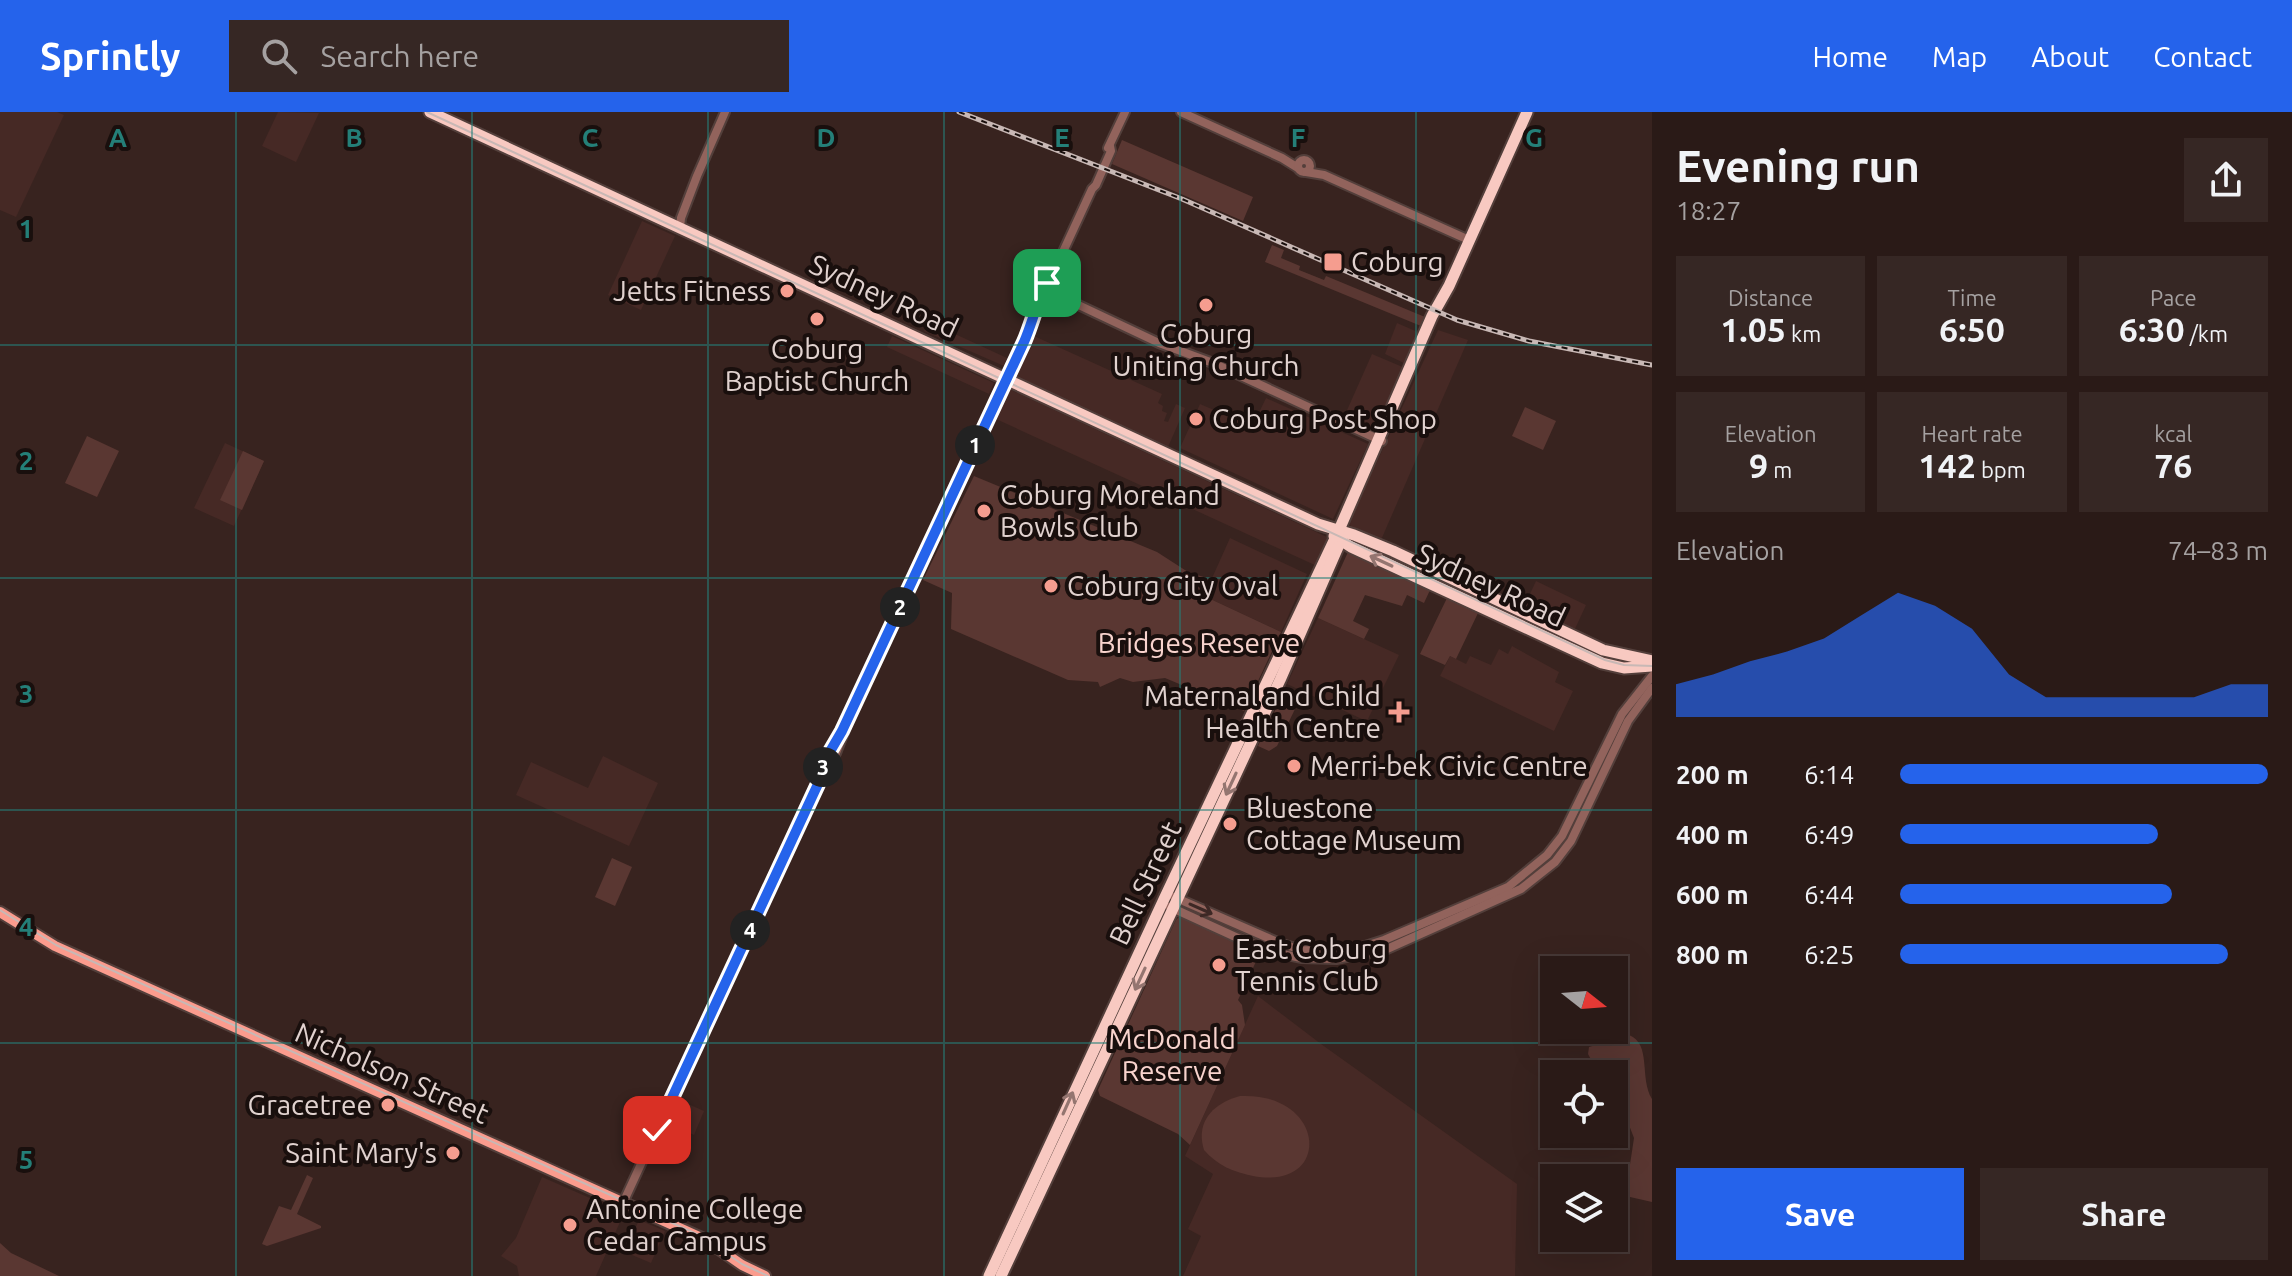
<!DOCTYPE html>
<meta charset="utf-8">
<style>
body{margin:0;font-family:Ubuntu,sans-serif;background:#362724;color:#f1f3f6;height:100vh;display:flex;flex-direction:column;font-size:30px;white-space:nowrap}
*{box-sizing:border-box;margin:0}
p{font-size:26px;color:#a5a1a1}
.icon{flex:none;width:44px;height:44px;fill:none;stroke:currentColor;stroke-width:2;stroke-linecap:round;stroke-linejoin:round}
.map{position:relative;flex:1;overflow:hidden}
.side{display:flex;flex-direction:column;background:#2a1a17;width:640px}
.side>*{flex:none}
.needle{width:52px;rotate:107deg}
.controls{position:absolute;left:1540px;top:844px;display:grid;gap:16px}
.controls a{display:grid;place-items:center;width:88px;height:88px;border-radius:0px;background:#2a1a17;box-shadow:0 8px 32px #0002,0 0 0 2px #463836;font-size:40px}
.pin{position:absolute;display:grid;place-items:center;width:68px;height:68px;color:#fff;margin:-34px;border-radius:16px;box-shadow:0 4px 12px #0006}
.km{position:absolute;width:40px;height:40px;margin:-20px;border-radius:50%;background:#222;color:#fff;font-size:22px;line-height:40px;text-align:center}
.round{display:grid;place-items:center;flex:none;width:84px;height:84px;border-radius:0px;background:#362724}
.summary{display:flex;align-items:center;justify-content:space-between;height:136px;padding:0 24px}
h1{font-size:44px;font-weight:600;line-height:60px}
.figures{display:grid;grid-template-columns:repeat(3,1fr);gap:12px;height:136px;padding:8px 24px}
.figures div{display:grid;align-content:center;border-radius:0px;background:#362724;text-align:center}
.figures b{font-size:34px;font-weight:600}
.figures small{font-size:22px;font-weight:400}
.figures p{font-size:22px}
.chart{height:224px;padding:16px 24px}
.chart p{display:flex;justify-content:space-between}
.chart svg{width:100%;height:144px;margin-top:8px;fill:#2563eb;opacity:.7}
.primary-button{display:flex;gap:16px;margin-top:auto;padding:16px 24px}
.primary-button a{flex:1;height:92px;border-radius:0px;background:#2563eb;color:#fff;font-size:32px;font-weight:600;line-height:92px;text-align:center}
.primary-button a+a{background:#362724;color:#f1f3f6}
ul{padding:0 24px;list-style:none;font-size:26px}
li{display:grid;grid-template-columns:128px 96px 1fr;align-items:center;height:60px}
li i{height:20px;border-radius:10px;background:#2563eb}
header{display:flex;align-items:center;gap:48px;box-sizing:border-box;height:112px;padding:0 40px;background:#2563eb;color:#fff}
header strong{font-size:38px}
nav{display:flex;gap:44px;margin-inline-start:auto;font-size:28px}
.search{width:560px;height:72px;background:#362724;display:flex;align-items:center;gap:20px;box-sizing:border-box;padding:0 28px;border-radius:0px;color:#a5a1a1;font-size:30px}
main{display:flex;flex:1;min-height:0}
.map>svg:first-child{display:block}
.built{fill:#462925}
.green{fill:#5a3732}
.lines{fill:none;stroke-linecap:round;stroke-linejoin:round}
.minor-casing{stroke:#533f3b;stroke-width:12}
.major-casing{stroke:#533f3b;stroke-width:14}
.highway-casing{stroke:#533f3b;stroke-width:15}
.minor{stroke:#92635c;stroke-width:8}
.major{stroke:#fb9c8e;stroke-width:10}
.highway{stroke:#f8c9c1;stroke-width:11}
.tram{stroke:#c8b8b5;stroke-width:2}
.rail-casing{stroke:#c8b8b5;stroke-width:5}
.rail{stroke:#190f0d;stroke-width:2;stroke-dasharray:6;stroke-linecap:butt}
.oneway{stroke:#947570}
.oneway2{stroke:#3d2825}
.route-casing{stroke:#fff;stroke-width:16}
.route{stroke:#2563eb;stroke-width:10}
.grid{fill:none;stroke:#247f78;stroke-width:2;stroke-opacity:0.55}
.poi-dot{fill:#f59d8f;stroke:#190f0d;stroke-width:3}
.labels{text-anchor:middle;stroke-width:8;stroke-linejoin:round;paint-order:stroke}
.poi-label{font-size:28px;fill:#e1d2cf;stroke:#190f0d;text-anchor:start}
.street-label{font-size:28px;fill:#e1d2cf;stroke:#190f0d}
.park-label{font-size:28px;fill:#f8d3cd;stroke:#190f0d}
.grid-label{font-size:26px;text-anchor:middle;font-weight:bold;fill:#247f78;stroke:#190f0d;stroke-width:8;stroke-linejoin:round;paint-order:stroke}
</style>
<header>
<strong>Sprintly</strong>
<div class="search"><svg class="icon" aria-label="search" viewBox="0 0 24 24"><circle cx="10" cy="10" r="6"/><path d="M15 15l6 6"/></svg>Search here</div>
<nav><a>Home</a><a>Map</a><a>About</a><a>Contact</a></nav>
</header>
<main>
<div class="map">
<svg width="1652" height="1164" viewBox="0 0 1652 1164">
<rect width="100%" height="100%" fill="#38231f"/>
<g class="built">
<path d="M0,0H57L64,3L16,105L0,98Z"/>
<path d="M278,0L319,1L296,50L262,34Z"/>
<path d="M642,109L675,124L641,198L608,183Z"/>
<path d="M929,210L1007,246L1004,254L924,219Z"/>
<path d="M1397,211L1420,221L1406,252L1385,242Z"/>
<path d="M1438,218L1468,228L1381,428L1351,415L1349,410Z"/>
<path d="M892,224L994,271L989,282L887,235Z"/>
<path d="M1034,224L1162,282L1158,291L1163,294L1162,299L1167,301L1164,309L1168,310L1176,292L1185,296L1168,335L1016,265Z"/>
<path d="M1372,242L1405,256L1377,318L1344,305Z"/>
<path d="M1009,277L1329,426L1317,454L996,307Z"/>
<path d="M1266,286L1368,332L1333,407L1180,336L1200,292L1237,308L1242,305L1254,311Z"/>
<path d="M225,331L264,349L234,414L194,396Z"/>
<path d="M1230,426L1307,462L1281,520L1204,484Z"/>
<path d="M1536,469L1586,493L1574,519L1524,495Z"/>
<path d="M1318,506L1399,543L1368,607L1364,608L1287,572Z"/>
<path d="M1512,534L1559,560L1555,570L1573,579L1554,619L1440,564L1450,544L1466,552L1470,544L1491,553L1499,537L1508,542Z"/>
<path d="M603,644L658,671L629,734L516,683L531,650L588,676Z"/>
<path d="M1258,884L1321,932L1517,1072L1515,1164H1183L1201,1124L1188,1117L1213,1062L1185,1044Z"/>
<path d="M679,988L704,999L694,1023L668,1011Z"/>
<path d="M542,1065L624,1101L596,1164H519L517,1154L501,1144L516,1126Z"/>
<path d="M639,1108L665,1119L651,1151L625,1140Z"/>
</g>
<g class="green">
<path d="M1122,28L1253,85L1243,109L1112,52Z"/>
<path d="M1272,133L1284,138L1281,146L1300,154L1299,158L1324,168L1326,164L1425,205L1421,214L1265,150Z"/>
<path d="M1525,295L1556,309L1543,338L1512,324Z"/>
<path d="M87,324L119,339L97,385L65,371Z"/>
<path d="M243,339L264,349L242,398L220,388Z"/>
<path d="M974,364L1157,440L1188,460L1210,467L1204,484L1281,520L1244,599L1165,566L1133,570L1120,566L1100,575L1098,570L1068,568L951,517L952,481L923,468Z"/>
<path d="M1348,440L1430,478L1424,491L1407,483L1402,494L1365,483L1353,509L1369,517L1364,527L1318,506Z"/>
<path d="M1447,486L1478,501L1456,547L1450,544L1445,553L1420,542Z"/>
<path d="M1281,586L1297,593L1277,634L1269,639L1258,634Z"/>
<path d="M612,746L632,755L615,794L595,785Z"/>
<path d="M1180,804L1260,841L1238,888L1242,893L1245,913L1190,1033L1178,1022L1100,984L1098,978L1176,808Z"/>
<path d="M1629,923C1652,932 1639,966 1652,987V1090L1630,1085L1626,1079L1634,1026L1629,1013L1614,987V962H1599L1588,942L1589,935Z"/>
<path d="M1240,984C1327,980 1333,1079 1253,1064C1233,1060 1217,1053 1204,1038C1195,1009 1214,991 1240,984Z"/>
<path d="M307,1063L313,1066L297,1102L321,1114V1116L267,1134L262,1132L279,1094L291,1098Z"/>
<path d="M0,1131L11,1141L59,1164H0Z"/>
</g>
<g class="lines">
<g class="minor-casing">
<g id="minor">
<path d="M1181,0L1282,46L1298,56"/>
<path d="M1108,36L1125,0"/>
<circle cx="1304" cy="54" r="6"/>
<path d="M1306,60L1324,63L1469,128"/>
<path d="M680,116L681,106L697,64L725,0"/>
<path d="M1051,180L1159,231L1213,251L1382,329"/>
<path d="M818,672L836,641L858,584L1037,201L1042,179L1056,155L1092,77L1096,73L1111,39L1110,34"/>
<path d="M1174,785L1282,832L1302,838L1335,839L1359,836L1384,828L1508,775L1547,743L1562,724L1622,602L1652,564"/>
<path d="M1170,795L1264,838L1301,846L1336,847L1387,837L1521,777L1555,750L1571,729L1628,609L1652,576"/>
<path d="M623,1091L837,627"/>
</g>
</g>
<g class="major-casing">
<path id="major" d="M0,800L55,834L706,1128L742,1153L765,1164"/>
</g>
<g class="highway-casing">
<g id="highway">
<path d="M430,0L1318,412L1354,423L1393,439L1603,538L1652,549"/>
<path d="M1334,424L1351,435L1602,551L1624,556L1652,554"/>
<path d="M989,1164L1165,785L1339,418L1432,204L1449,174L1527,0"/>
<path d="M1001,1164L1280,568L1338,435"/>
</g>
</g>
<use href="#minor" class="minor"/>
<use href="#major" class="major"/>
<use href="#highway" class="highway"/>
<g class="tram">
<path d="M427,0L1605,548L1624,553L1652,554"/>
<path d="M0,798L56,833L699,1123L742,1152L768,1164"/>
</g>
<g class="rail-casing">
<path id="rail" d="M959,0L1182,87L1457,208L1529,229L1652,253"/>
</g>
<use href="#rail" class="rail"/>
</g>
<defs><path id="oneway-shaft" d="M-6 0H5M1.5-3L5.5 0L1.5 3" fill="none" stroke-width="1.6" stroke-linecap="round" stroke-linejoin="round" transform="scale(2)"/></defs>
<g class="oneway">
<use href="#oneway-shaft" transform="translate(1381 449) rotate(-155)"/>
<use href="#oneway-shaft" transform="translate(1231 672) rotate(115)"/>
<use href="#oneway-shaft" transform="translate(1140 867) rotate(115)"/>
<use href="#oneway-shaft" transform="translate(1068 991) rotate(-66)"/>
</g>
<use class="oneway2" href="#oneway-shaft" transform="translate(1201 797) rotate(24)"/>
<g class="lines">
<g class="route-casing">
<path id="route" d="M657,1018L818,672L828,643L842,619L1024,230C1032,212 1038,186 1047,171"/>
</g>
<use href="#route" class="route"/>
</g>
<path class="grid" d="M236,0V1164M472,0V1164M708,0V1164M944,0V1164M1180,0V1164M1416,0V1164M0,233H1652M0,466H1652M0,698H1652M0,931H1652"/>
<g class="poi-dot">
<rect x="1323" y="140" width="20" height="20" rx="4"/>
<circle cx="787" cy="179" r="8"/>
<circle cx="1206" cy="193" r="8"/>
<circle cx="817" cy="207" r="8"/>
<circle cx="1196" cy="307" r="8"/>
<circle cx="984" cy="399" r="8"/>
<circle cx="1051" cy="474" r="8"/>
<path d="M1395 588h8v8h8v8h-8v8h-8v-8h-8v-8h8z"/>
<circle cx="1294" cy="654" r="8"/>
<circle cx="1230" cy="712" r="8"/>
<circle cx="1219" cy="853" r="8"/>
<circle cx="388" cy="993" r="8"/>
<circle cx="453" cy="1041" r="8"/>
<circle cx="570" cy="1113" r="8"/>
</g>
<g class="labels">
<g class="poi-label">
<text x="1351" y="160">Coburg</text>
<text x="771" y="189" text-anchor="end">Jetts Fitness</text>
<text x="1206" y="232" text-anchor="middle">Coburg<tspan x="1206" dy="32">Uniting Church</tspan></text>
<text x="817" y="247" text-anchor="middle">Coburg<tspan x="817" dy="32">Baptist Church</tspan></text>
<text x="1212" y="317">Coburg Post Shop</text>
<text x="1000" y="393">Coburg Moreland<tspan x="1000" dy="32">Bowls Club</tspan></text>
<text x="1067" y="484">Coburg City Oval</text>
<text x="1381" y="594" text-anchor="end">Maternal and Child<tspan x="1381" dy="32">Health Centre</tspan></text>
<text x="1310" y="664">Merri-bek Civic Centre</text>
<text x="1246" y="706">Bluestone<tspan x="1246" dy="32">Cottage Museum</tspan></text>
<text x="1235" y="847">East Coburg<tspan x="1235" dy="32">Tennis Club</tspan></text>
<text x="372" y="1003" text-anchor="end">Gracetree</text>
<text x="437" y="1051" text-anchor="end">Saint Mary's</text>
<text x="586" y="1107">Antonine College<tspan x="586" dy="32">Cedar Campus</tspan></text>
</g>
<g class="street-label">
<text transform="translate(884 184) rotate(25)" y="10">Sydney Road</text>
<text transform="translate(1491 473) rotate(25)" y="10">Sydney Road</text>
<text transform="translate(1145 771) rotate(-65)" y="10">Bell Street</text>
<text transform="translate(392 961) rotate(24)" y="10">Nicholson Street</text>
</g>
<g class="park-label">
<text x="1199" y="541">Bridges Reserve</text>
<text x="1172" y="937">McDonald<tspan x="1172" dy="32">Reserve</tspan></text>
</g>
</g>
<g class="grid-label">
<text x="118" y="35">A</text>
<text x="354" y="35">B</text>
<text x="590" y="35">C</text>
<text x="826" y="35">D</text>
<text x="1062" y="35">E</text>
<text x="1298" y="35">F</text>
<text x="1534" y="35">G</text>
<text x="26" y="126">1</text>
<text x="26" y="358">2</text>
<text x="26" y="591">3</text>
<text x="26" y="824">4</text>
<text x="26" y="1057">5</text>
</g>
</svg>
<div class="controls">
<a><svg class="needle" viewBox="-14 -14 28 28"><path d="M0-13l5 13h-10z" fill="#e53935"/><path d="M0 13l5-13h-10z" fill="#a5a1a1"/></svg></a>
<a><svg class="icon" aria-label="locate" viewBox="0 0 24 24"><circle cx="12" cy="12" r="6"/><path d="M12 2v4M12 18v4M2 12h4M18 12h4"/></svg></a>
<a><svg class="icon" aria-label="layers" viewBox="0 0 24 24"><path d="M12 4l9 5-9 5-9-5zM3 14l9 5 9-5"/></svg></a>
</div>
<div class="pin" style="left:1047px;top:171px;background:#1e9e55"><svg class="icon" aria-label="arrive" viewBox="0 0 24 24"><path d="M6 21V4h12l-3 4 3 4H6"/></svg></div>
<div class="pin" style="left:657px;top:1018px;background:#d93025"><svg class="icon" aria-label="check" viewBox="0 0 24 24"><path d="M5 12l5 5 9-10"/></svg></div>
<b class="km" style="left:975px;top:333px">1</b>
<b class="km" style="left:900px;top:495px">2</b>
<b class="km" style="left:823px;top:655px">3</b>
<b class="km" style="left:750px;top:818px">4</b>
</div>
<section class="side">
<div class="summary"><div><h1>Evening run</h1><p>18:27</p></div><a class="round"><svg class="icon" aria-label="share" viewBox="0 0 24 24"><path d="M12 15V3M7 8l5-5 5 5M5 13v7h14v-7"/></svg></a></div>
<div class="figures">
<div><p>Distance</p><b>1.05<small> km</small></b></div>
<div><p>Time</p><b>6:50</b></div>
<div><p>Pace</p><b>6:30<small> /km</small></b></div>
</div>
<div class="figures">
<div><p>Elevation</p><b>9<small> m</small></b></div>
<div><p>Heart rate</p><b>142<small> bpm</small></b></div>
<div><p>kcal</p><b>76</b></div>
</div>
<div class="chart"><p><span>Elevation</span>74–83 m</p>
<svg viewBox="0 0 160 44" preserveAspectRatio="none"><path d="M0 44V34L10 31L20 27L30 24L40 20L50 13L60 6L70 10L80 17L90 31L100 38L110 38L120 38L130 38L140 38L150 34L160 34V44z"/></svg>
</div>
<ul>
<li><b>200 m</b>6:14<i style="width:100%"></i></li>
<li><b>400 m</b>6:49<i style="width:70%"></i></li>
<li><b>600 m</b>6:44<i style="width:74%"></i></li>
<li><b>800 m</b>6:25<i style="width:89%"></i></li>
</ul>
<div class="primary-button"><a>Save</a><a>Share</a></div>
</section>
</main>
